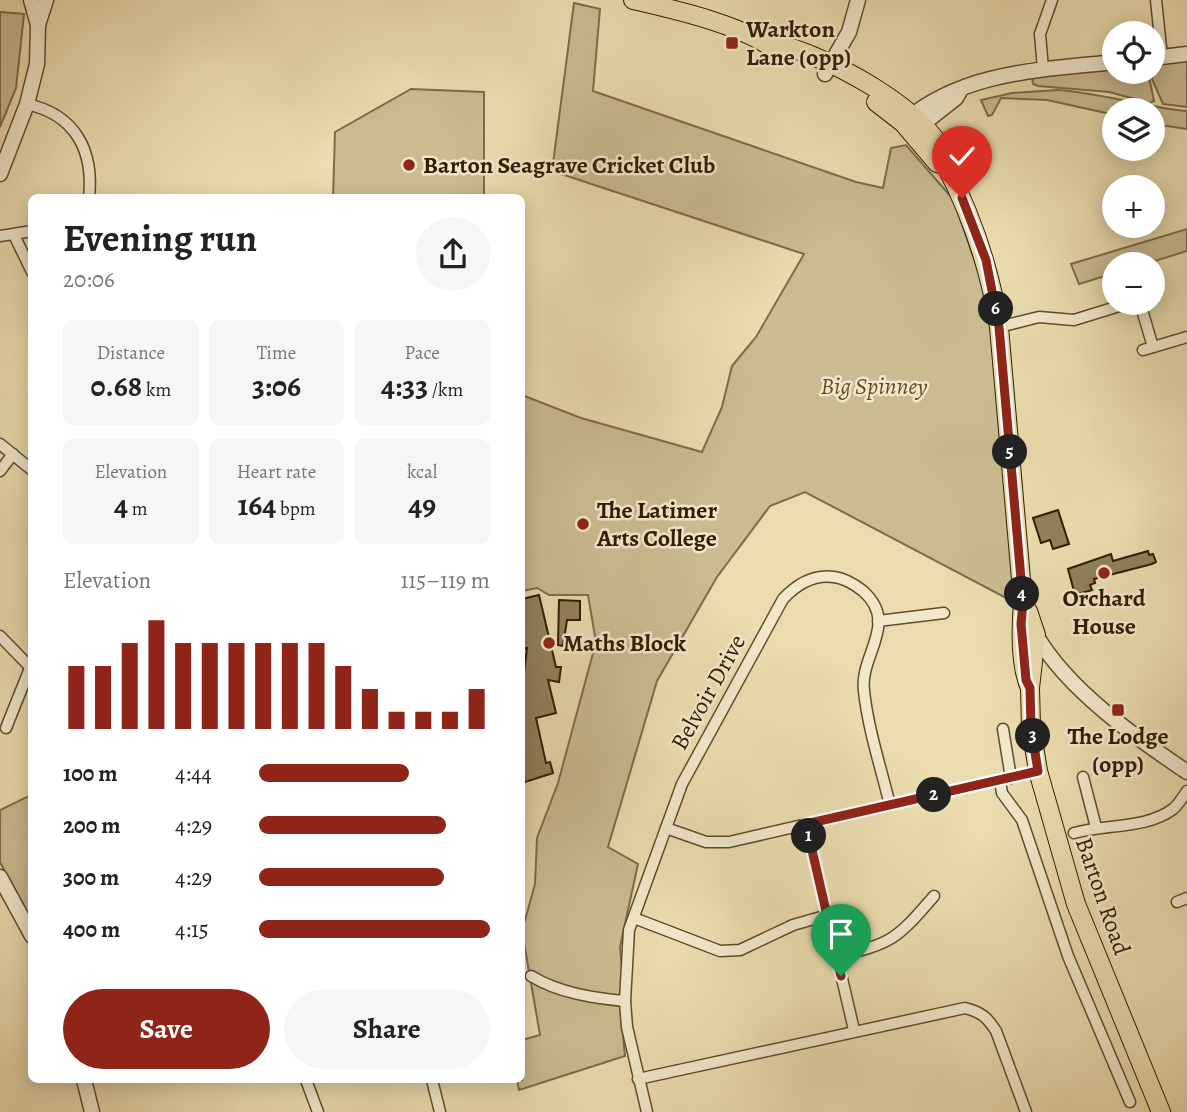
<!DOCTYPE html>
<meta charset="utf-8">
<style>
body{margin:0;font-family:Alegreya,serif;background:#f6f6f6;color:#222;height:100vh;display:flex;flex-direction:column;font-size:26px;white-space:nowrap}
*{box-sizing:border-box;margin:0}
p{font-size:23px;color:#767676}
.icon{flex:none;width:38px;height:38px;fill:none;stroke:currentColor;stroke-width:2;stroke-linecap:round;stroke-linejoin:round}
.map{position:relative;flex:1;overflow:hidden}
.sheet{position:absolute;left:28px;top:194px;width:497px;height:889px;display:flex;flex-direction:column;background:#fff;border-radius:10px;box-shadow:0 4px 18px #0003}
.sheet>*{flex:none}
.tools{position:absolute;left:1102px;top:21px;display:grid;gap:14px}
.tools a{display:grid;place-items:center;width:63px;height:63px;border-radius:50%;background:#fff;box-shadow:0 4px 18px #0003;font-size:35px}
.pin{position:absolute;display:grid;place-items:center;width:60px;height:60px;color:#fff;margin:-72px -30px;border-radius:50% 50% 50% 0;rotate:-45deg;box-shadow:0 0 7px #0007}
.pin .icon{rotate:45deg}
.km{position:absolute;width:35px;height:35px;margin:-18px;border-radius:50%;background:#222;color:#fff;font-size:19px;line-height:35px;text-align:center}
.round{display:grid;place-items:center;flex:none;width:74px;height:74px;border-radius:37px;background:#f6f6f6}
.summary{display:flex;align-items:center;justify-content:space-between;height:119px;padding:0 35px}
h1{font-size:38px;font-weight:700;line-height:52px}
.figures{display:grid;grid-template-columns:repeat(3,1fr);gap:10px;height:119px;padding:7px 35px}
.figures div{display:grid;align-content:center;border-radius:10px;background:#f6f6f6;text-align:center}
.figures b{font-size:30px;font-weight:700}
.figures small{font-size:19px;font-weight:400}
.figures p{font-size:19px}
.chart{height:196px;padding:14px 35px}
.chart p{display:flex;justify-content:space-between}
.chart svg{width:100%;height:126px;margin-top:7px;stroke:#8f2418;stroke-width:6}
.cta{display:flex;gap:14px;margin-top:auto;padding:14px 35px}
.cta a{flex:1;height:80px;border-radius:42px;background:#8f2418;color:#fff;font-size:28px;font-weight:700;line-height:80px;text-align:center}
.cta a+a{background:#f6f6f6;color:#222}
ul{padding:0 35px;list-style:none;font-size:23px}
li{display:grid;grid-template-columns:112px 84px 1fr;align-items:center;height:52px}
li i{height:18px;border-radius:9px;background:#8f2418}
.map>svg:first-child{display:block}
.green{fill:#cabb91;stroke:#7d6c49;stroke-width:2}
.building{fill:#91805b;stroke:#301c01;stroke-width:2}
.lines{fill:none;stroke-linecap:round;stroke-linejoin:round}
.minor-casing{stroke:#5e4c2c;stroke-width:13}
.tertiary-casing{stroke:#5e4c2c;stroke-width:17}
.primary-casing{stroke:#301c01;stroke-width:20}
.minor{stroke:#f1e8ca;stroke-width:10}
.tertiary{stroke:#f1e8ca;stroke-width:14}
.primary{stroke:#eadcae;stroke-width:18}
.route-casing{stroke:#fff;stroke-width:14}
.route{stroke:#8f2418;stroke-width:9}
.poi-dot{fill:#8f2418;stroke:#f1e8ca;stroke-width:2.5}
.labels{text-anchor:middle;stroke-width:5;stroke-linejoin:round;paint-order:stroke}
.poi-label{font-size:24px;font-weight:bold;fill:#301c01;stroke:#f1e8ca;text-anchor:start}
.park-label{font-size:24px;font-style:italic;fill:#5e4c2c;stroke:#f1e8ca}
.street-label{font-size:24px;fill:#301c01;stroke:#f1e8ca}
</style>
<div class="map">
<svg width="1187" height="1112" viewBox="0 0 1187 1112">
<rect width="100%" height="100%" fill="#eadcae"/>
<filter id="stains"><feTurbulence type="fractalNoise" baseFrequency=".00286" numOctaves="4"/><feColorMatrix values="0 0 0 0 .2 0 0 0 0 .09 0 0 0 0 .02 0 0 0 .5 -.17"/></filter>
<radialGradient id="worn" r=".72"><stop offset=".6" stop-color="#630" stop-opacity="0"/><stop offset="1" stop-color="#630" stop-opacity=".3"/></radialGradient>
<g class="green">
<path d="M574,3L600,9L593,91L856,182L883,188L891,148L906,145L953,199L988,299L1015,599H1008L805,492L770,506L717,577L657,681L608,847L638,864L620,947L625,1001L620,1007L625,1056L519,1090L517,1080H522V1040L540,1035L522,931L535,884L537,838L558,783L596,642L588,595H549L537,588L522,591V395L581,418L702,452L722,407L732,366L756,337L804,254L552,171Z"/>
<path d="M0,12L24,14L16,88L0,127Z"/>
<path d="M1187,59V107L1163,104L1152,79L1153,63Z"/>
<path d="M1115,67V72H1148L1154,101L1150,103L1109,92L1038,86L1033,84L1032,76Z"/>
<path d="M411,89L484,92V198H333L335,132Z"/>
<path d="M1058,90C1102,93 1143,107 1187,111V129L1153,124V110H1115V115L1047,100L1001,98L992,115L988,116L981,100L1012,93Z"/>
<path d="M1187,229V251L1145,264H1115V273L1079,284L1071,264Z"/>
<path d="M31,795V923L0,862V810Z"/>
</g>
<g class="building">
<path d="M1058,510L1069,544L1053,549L1050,540L1041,543L1033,518Z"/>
<path d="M1148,551L1149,555L1153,554L1156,562L1152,564L1094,579L1095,583L1090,585L1092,590L1075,595L1068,569L1111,554L1113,561Z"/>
<path d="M539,595L556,667H561L559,682L548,680L556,713L536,718L546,763L550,762L553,773L522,783V687L527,648L522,650V599Z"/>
<path d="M559,600L580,601V620H567L563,646L558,645Z"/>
</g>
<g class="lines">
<g class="minor-casing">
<g id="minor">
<path d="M1156,0L1162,57"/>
<path d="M1043,69L1040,34L1052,0"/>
<path d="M27,104C76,115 94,151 89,198"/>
<path d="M14,235L32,272"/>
<path d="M0,236L32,231"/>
<path d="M1140,303L1153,347"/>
<path d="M999,327L1039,317L1074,320L1129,303"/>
<path d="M1143,350L1187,337"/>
<path d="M0,444L32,470"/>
<path d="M0,471L13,454"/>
<path d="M878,621L944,613"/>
<path d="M0,636L32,669"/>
<path d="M6,728L30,668"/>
<path d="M1003,729L1011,778"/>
<path d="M1083,777L1096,827"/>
<path d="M1000,781L1002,793L1022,820L1068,956L1130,1102"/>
<path d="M806,824L854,1030"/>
<path d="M666,828L706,842H729L1038,771"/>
<path d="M1074,833C1105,824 1147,829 1173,809C1178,805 1183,797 1187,791"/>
<path d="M1177,902L1187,898"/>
<path d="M634,918L720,951L740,950L793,925L828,915"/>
<path d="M837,956C892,944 897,939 934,896"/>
<path d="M531,976C559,993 593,998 625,1001"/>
<path d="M638,1079L965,1008C981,1012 987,1017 996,1031L1026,1112"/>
<path d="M306,1080L318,1112"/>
<path d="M432,1080L440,1112"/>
<path d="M647,1112L627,1027L625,1001L629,930L682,784L783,599C797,584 813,574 834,577C845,578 854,584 863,591C900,624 859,655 864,691C868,729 881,768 890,805"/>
</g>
</g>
<g class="tertiary-casing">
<g id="tertiary">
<path d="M31,0L38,25"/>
<path d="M1153,58L1187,54"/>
<path d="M825,74L849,32L858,0"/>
<path d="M905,121C964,71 1041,70 1115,62"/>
<path d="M914,131L956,98L960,91"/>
<path d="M0,174L27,104L37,64L38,25L46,0"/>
<path d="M1036,635C1068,690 1135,737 1187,772"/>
<path d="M0,877L32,936"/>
<path d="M84,1080L92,1112"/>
</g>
</g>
<g class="primary-casing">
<g id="primary">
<path d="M633,0C676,10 739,24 774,49"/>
<path d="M768,43C812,46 945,116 946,166C973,218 990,269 999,327L1023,602C1021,626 1020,666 1030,688"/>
<path d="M876,102L903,123L937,163L946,166"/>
<path d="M1028,611L1036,635L1030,688L1031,727L1038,771L1076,904L1161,1112"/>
</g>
</g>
<use href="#minor" class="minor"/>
<use href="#tertiary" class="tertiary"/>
<use href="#primary" class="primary"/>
</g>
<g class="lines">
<g class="route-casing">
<path id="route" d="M841,976L806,824L1038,771L1031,727L1030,688L1026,680L1021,624L1023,602L999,327L986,260L962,198"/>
</g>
<use href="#route" class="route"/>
</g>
<g class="poi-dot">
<rect x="725" y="36" width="14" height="14" rx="3.5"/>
<circle cx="409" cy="165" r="7"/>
<circle cx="583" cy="524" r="7"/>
<circle cx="1104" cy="573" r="7"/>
<circle cx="549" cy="643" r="7"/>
<rect x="1111" y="703" width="14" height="14" rx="3.5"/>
</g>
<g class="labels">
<g class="poi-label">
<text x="746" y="37">Warkton<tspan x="746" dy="28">Lane (opp)</tspan></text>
<text x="423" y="173">Barton Seagrave Cricket Club</text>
<text x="597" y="518">The Latimer<tspan x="597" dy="28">Arts College</tspan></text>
<text x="1104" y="606" text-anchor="middle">Orchard<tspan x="1104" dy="28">House</tspan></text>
<text x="563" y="651">Maths Block</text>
<text x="1118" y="744" text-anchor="middle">The Lodge<tspan x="1118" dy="28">(opp)</tspan></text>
</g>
<g class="park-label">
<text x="874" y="394">Big Spinney</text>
</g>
<g class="street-label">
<text transform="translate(708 692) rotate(-61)" y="8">Belvoir Drive</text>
<text transform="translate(1103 896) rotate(71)" y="8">Barton Road</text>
</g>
</g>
<rect width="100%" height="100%" filter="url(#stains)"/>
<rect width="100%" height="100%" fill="url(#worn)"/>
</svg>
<div class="tools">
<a><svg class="icon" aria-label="locate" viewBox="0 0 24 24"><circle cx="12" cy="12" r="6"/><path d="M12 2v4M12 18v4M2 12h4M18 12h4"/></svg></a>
<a><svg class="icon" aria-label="layers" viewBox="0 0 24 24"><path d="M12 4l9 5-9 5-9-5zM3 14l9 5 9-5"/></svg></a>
<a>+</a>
<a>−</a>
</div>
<div class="pin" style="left:841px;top:976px;background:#1e9e55"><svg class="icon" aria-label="arrive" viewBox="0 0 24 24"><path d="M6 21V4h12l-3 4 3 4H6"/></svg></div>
<div class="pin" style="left:962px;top:198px;background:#d93025"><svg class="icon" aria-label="check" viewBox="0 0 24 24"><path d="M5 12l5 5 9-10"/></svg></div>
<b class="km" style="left:809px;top:836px">1</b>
<b class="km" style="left:934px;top:795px">2</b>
<b class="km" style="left:1033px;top:736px">3</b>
<b class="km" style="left:1022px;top:594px">4</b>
<b class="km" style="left:1010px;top:452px">5</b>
<b class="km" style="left:996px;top:309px">6</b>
<section class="sheet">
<div class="summary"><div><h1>Evening run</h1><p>20:06</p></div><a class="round"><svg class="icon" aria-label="share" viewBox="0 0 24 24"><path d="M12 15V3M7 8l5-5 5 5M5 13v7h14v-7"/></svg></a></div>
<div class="figures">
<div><p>Distance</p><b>0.68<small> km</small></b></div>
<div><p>Time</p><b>3:06</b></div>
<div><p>Pace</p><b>4:33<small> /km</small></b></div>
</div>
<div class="figures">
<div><p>Elevation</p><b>4<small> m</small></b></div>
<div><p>Heart rate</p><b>164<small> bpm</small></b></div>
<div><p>kcal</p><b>49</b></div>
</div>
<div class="chart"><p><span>Elevation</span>115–119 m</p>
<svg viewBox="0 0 160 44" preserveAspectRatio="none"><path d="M5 44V22M15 44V22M25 44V14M35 44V6M45 44V14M55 44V14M65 44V14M75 44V14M85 44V14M95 44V14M105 44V22M115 44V30M125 44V38M135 44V38M145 44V38M155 44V30"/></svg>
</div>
<ul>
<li><b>100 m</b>4:44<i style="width:65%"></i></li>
<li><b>200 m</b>4:29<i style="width:81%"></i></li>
<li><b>300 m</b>4:29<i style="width:80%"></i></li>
<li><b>400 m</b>4:15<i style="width:100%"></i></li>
</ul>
<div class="cta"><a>Save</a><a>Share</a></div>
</section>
</div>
